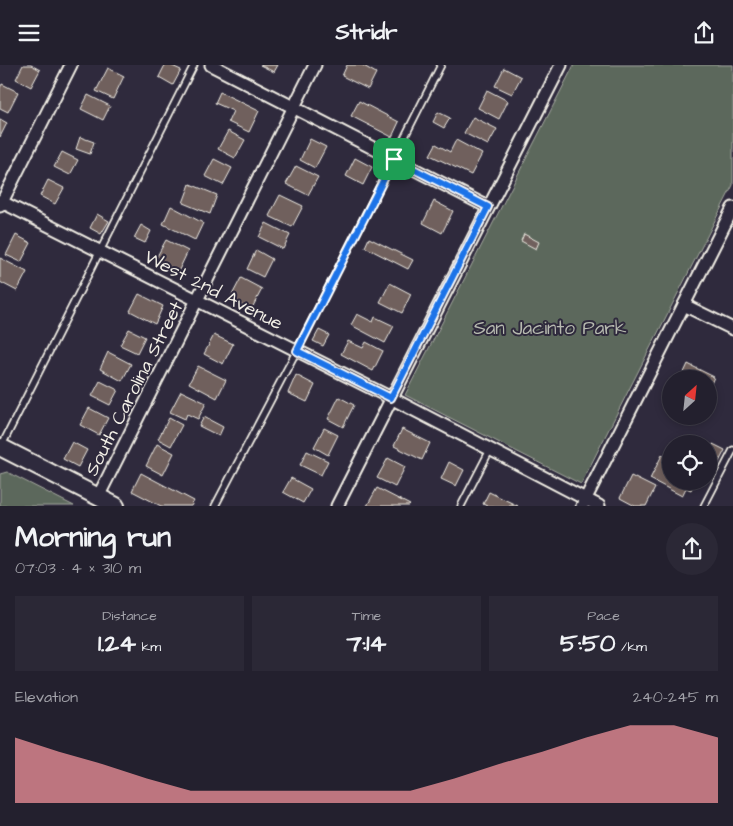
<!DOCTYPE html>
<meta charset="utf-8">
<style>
body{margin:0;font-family:"Architects Daughter",sans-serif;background:#2b2836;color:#f1f3f6;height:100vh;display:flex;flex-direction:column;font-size:19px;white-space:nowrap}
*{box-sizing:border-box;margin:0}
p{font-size:16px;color:#a3a3aa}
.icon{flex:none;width:28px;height:28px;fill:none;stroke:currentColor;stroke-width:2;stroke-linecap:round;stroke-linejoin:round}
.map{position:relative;height:441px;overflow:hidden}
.details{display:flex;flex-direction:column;background:#23202e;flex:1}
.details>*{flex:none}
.needle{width:32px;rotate:27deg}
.buttons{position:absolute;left:662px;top:305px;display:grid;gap:10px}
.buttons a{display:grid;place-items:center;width:55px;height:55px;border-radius:50%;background:#23202e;box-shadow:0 2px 8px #0003,0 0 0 1px #403e4a;font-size:25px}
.pin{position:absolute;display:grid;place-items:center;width:42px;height:42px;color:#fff;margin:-21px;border-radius:10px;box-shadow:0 2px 8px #0006}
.round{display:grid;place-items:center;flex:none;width:52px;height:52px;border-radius:26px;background:#2b2836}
.headline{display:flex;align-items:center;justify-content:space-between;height:85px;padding:0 15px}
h1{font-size:28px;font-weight:800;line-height:38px}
.stats{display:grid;grid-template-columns:repeat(3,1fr);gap:8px;height:85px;padding:5px 15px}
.stats div{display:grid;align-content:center;border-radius:0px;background:#2b2836;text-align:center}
.stats b{font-size:25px;font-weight:800}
.stats small{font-size:14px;font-weight:400}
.stats p{font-size:14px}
.chart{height:140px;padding:10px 15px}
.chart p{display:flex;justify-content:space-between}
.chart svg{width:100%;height:90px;margin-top:5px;fill:#ff9aa2;opacity:.7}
header{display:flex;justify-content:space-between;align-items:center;height:65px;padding:0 15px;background:#23202e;font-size:22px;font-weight:800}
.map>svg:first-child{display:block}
.green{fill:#5b675b;stroke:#a8aca2}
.building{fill:#70605d;stroke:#f4f1e8}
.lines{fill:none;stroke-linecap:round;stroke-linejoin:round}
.lane-casing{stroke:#f4f1e8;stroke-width:9}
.street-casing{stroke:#f4f1e8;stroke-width:15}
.secondary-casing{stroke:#f4f1e8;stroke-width:20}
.lane{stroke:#2f2a3d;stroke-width:5.5}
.street{stroke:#2f2a3d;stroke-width:11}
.secondary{stroke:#2f2a3d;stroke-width:16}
.route-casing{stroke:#fff;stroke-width:10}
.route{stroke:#1a73e8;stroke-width:6}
.labels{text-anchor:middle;stroke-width:4;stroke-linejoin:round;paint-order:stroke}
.street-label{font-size:19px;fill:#f4f1e8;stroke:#2f2a3d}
.park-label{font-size:19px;fill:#b7bab0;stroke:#2f2a3d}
</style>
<header><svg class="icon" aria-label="menu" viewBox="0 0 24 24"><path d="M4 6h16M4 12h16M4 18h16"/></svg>Stridr<svg class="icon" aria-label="share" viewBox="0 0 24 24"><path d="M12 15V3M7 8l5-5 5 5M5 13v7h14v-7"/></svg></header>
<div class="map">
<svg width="733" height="441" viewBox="0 0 733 441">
<rect width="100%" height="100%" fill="#2f2a3d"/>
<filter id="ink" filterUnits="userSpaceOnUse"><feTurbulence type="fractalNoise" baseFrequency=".02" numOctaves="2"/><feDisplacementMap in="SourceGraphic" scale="10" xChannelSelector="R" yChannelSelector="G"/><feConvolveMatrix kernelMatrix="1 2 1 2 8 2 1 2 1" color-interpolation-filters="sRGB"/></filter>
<g filter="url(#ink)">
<g class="green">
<path d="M574,0H733V120L581,419L405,330Z"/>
<path d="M7,407L74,441H0V409Z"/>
</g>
<g class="building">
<path d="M23,0H31L40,5L31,22L16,14Z"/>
<path d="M165,0H170L181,5L173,20L159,12Z"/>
<path d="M260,0H278L274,7Z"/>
<path d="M347,0H362L376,8L368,24L342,11Z"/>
<path d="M108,3L124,11L113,34L96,26Z"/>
<path d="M504,3L521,12L512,29L495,21Z"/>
<path d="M2,19L18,27L8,47L0,43V23Z"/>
<path d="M487,25L508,36L499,54L478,43Z"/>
<path d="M220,27L259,46L249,67L228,57L233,46L215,38Z"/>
<path d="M88,30L110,41L103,55L81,44Z"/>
<path d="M359,36L399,57L392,72L351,51Z"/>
<path d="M438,47L450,53L444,63L433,57Z"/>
<path d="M473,52L497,64L488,80L464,68Z"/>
<path d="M0,54L7,58L0,72Z"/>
<path d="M228,66L245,75L235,93L218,84Z"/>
<path d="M80,72L94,77L90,89L76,84Z"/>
<path d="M310,74L326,82L315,103L300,95Z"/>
<path d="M456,75L482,89L471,110L430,90L436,79L450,87Z"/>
<path d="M62,87L78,95L70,110L54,102Z"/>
<path d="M355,93L372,102L363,120L346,111Z"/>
<path d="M214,94L232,103L223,120L205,111Z"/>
<path d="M296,101L318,112L308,130L286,119Z"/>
<path d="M48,115L64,123L55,139L40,131Z"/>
<path d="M190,119L217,130L210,149L183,138Z"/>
<path d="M280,130L303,141L292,162L269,151Z"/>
<path d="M434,136L453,146L442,168L423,158Z"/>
<path d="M171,141L203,158L195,175L163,159Z"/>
<path d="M97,149L109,156L101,169L90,163Z"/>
<path d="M266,158L290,170L283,184L259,172Z"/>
<path d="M141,160L151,166L145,178L134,173Z"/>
<path d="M524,169L539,177L536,184L521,176Z"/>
<path d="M16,170L31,178L21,197L6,190Z"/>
<path d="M369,173L413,195L408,204L365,182Z"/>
<path d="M166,175L188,186L178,207L155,195Z"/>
<path d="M256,185L272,194L263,212L247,204Z"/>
<path d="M0,193L27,207L17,226L0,217Z"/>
<path d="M241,213L262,224L251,245L230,234Z"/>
<path d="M390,218L411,229L402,248L380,237Z"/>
<path d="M139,229L163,241L155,259L130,246Z"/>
<path d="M357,249L373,257L375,252L394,261L385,278L351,260Z"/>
<path d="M129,264L145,272L137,288L120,280Z"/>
<path d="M319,265L329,270L323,281L313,276Z"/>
<path d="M214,270L233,279L223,299L204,289Z"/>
<path d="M348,276L363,283L366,277L383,286L373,306L341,289Z"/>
<path d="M108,287L131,299L122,316L100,304Z"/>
<path d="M688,299L714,312L709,323V314H681Z"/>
<path d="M198,301L226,315L217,333L189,318Z"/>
<path d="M296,310L315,320L307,337L288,328Z"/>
<path d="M100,316L118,325L110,340L92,331Z"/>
<path d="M181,326L206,338L198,354L187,349L185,354L170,347Z"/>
<path d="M339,332L354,340L343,362L328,354Z"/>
<path d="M89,343L108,353L99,370L80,360Z"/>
<path d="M204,352L223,362L219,371L199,361Z"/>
<path d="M169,353L182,360L171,381L158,374Z"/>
<path d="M324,363L338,370L328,390L314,382Z"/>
<path d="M402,364L430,378L422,395L394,381Z"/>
<path d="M72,377L87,385L78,402L63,394Z"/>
<path d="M157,379L174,388L163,410L146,401Z"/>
<path d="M713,379L725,385L716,403L709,399V388Z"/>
<path d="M307,386L328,396L321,410L300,400Z"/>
<path d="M662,390L671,395V416H695L691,425L686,423L682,431L650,414Z"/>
<path d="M388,393L405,402L395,422L377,413Z"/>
<path d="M449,397L464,405L456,421L441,414Z"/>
<path d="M141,408L194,436L191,441H161L132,426Z"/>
<path d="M631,411L655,423L646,441H635L620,433Z"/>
<path d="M291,413L311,424L303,438L283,427Z"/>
<path d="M377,423L410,440L409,441H367Z"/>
<path d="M489,427L518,441H487L483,439Z"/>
</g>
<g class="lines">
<g class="lane-casing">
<g id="lane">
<path d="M1,382L194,0"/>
<path d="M215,441L297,285L441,0"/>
<path d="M461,441L490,385"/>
<path d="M704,441L733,385"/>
</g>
</g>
<g class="street-casing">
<g id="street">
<path d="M211,0L488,142"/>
<path d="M0,136L391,333L599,441"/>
<path d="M0,141L71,0"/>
<path d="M684,240L733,264"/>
<path d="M98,432L315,0"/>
<path d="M337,441L561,0"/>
<path d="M582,441L733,143"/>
</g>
</g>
<g class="secondary-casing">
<path id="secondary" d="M0,382L116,441"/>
</g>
<use href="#lane" class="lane"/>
<use href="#street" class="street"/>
<use href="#secondary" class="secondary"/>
</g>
</g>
<g class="lines" filter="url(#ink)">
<g class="route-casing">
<path id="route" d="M394,94L488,142L391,333L297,286Z"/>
</g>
<use href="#route" class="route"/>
</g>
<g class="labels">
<g class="street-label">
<text transform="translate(214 224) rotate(27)" y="7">West 2nd Avenue</text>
<text transform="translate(133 323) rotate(-63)" y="7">South Carolina Street</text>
</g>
<g class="park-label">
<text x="550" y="269">San Jacinto Park</text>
</g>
</g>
</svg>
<div class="buttons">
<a><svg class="needle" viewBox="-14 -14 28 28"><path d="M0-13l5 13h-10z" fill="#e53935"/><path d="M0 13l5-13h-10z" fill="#a3a3aa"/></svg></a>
<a><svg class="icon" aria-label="locate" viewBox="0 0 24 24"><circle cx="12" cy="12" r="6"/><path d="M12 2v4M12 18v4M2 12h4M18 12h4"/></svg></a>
</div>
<div class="pin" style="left:394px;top:94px;background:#1e9e55"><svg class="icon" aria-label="arrive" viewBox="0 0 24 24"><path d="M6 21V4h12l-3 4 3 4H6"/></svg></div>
</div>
<section class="details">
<div class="headline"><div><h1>Morning run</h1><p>07:03 · 4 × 310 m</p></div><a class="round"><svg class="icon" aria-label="share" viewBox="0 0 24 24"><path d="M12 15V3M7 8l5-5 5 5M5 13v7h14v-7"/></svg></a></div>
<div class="stats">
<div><p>Distance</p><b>1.24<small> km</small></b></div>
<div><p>Time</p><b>7:14</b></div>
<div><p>Pace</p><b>5:50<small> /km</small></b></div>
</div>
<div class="chart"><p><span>Elevation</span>240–245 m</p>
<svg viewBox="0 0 160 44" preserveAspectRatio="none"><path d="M0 44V12L10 19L20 25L30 32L40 38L50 38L60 38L70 38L80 38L90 38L100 32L110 25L120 19L130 12L140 6L150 6L160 12V44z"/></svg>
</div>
</section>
